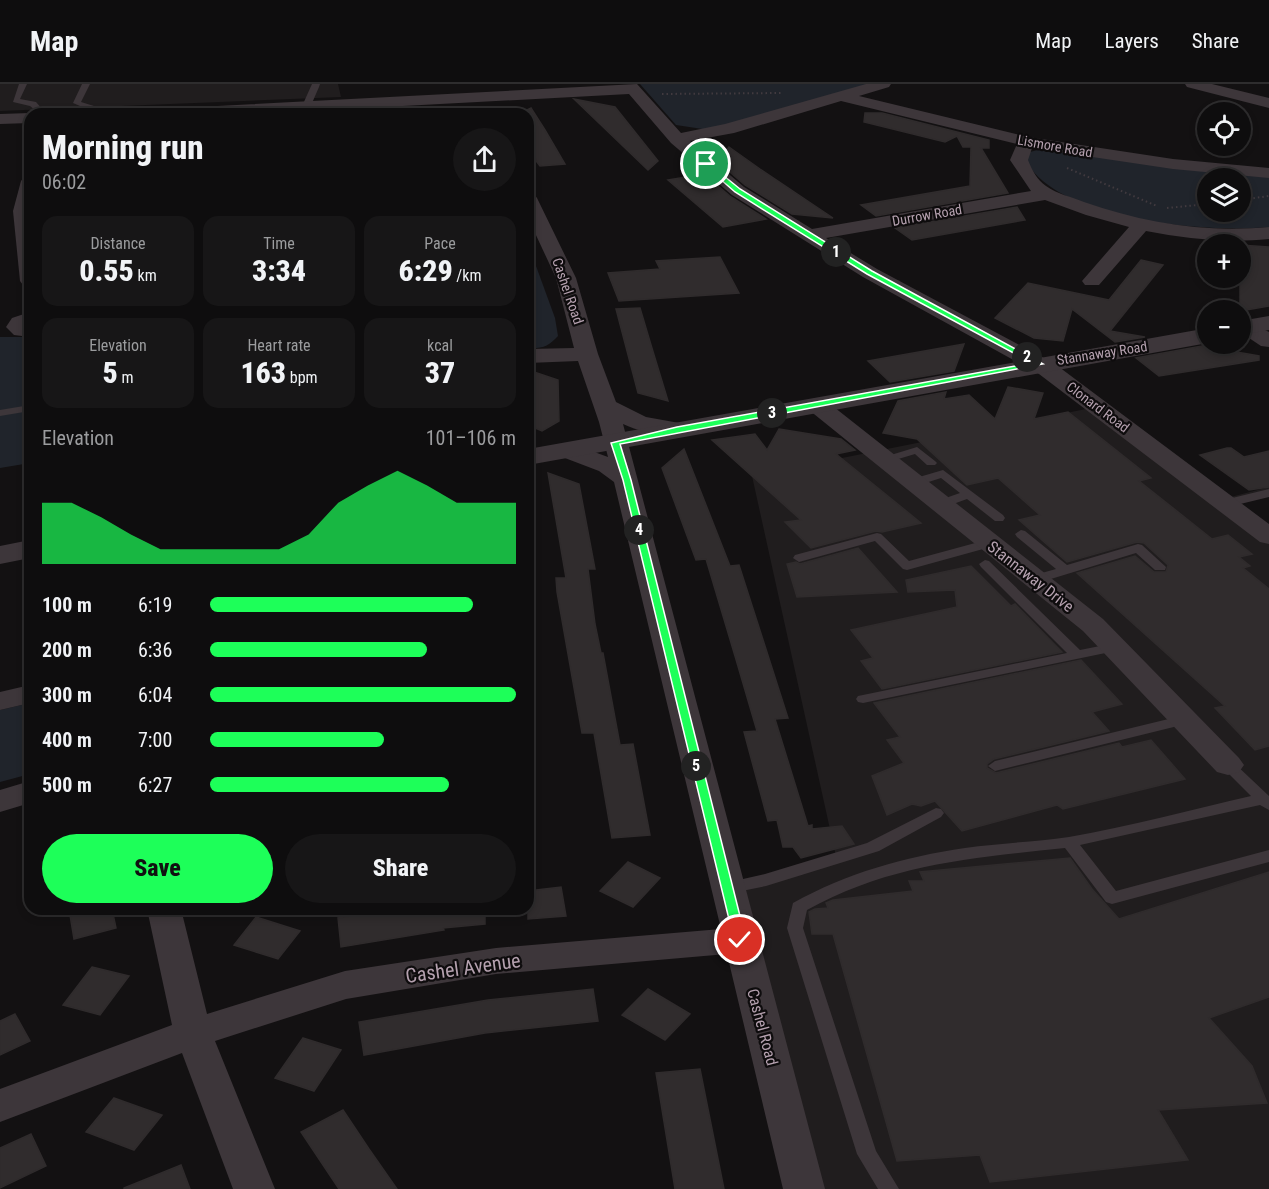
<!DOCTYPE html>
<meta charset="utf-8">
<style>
body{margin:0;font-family:"Roboto Condensed",sans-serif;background:#171617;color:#f1f3f6;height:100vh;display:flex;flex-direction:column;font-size:22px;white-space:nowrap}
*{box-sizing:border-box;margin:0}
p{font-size:20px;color:#9b9c9e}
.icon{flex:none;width:33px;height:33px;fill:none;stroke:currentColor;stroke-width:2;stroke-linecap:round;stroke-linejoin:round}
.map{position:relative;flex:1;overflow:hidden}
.sheet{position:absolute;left:24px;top:24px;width:510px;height:807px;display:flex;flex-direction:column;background:#0e0d0e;border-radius:18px;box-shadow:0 3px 9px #0003,0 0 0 2px #2e2d2e}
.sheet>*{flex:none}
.controls{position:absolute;left:1197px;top:18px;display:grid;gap:12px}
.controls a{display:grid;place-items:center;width:54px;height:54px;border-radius:50%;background:#0e0d0e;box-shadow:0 3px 9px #0003,0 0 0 2px #2e2d2e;font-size:30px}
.pin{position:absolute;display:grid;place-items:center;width:51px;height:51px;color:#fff;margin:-26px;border:3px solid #fff;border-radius:50%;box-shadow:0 2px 6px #0007}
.km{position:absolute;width:30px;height:30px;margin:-15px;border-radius:50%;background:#222;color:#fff;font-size:16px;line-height:30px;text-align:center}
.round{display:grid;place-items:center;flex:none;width:63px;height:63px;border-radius:32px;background:#171617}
.overview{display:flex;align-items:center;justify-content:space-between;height:102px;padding:0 18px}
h1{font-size:33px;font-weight:800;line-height:45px}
.stats{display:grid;grid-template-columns:repeat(3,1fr);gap:9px;height:102px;padding:6px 18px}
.stats div{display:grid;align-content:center;border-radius:15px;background:#171617;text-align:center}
.stats b{font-size:30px;font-weight:800}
.stats small{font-size:16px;font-weight:400}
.stats p{font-size:16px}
.chart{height:168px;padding:12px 18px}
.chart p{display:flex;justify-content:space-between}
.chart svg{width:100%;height:108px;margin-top:6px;fill:#1dff59;opacity:.7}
.primary-button{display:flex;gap:12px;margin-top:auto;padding:12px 18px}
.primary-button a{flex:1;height:69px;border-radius:36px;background:#1dff59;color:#111;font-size:24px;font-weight:800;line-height:69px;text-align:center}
.primary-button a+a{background:#171617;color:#f1f3f6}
ul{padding:0 18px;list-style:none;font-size:20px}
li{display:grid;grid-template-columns:96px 72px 1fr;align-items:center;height:45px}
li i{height:15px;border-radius:8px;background:#1dff59}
header{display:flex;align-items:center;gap:36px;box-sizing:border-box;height:84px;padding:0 30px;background:#0e0d0e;border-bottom:2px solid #2e2d2e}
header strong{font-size:28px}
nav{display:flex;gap:33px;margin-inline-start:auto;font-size:21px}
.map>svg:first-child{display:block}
.built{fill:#201d1e}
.green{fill:#20242b;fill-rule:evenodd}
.building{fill:#302c2d;stroke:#2f2b2c;stroke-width:1.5}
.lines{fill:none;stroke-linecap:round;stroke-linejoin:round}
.path{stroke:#413a3f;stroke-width:2;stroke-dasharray:1.5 3;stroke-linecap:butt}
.service{fill:#3d363a;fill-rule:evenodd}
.minor{fill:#3d363a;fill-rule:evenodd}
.tertiary{fill:#3d363a;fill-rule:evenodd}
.route{fill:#1dff59;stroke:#fff;stroke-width:1.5}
.labels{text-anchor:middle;stroke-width:4.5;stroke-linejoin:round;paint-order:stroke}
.far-street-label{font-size:14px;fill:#b5a1af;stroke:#0e0c0d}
.street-label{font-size:16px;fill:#b5a1af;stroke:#0e0c0d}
.near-street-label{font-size:20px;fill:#b5a1af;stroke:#0e0c0d}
</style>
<header>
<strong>Map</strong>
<nav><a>Map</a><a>Layers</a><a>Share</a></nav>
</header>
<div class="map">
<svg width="1269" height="1105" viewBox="0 0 1269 1105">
<rect width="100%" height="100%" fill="#131112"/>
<g class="built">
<path d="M0,0H338L341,13L0,27Z"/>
<path d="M1096,323L1223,415L1269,403V412L1229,419L1269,451V1105H802L727,804L837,777L752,392Z"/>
</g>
<g class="green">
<path d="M640,0H869L709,46L676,41Z"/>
<path d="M1045,64L1269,92V143C1207,149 1056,137 1025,75L1030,68ZM1208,94H1240V128H1208Z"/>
<path d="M528,160L555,234L558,252C549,262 542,265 528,264Z"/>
<path d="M0,253H30V379L0,384Z"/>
<path d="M30,619V690L0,698V626Z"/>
</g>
<g class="building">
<path d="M574,15L615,23L658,77L648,86Z"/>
<path d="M531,24L545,46L565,80L540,82L537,78L528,62V30H519Z"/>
<path d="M865,29H882L989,56V64H981L1008,109L876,132L861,121L970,102L971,63H963L957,52L945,58L864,38Z"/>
<path d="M729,63L760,85L833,134L792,130L745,101L717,77Z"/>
<path d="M704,90L731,113L766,135L723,143L668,96Z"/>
<path d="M1017,123L1025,136L912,156L895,144Z"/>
<path d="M1240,161L1269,163V222L1240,227Z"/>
<path d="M720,173L739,209L619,217L608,189L660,185L656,177Z"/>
<path d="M1141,176L1163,181L1110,247L1145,253L1115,258L1072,225L1063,257L1034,254L995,234L1028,199L1109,216Z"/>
<path d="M640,224L651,261L668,317L638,309L616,225Z"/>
<path d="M964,260L954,287L890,298L868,277Z"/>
<path d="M1202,262L1259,272V276L1159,292L1136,274Z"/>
<path d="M528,286L558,296L559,337L542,347L528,341Z"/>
<path d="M1008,303L1043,309L1034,335L1068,328L1151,394L1139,397L1212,455L1228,451L1252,470L1239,473L1250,482L1243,484L1269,505V662L1255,666L1215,624L1225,622L1077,489L1135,472L1154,488H1166L1168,481L1144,459L1137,458L1067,478L1019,436L1040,431L998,394L967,401L917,355L883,349L898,317L946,308L944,315L969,311L995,335Z"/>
<path d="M779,345L841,355L855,366L836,370L921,439L882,448L876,447L811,464L785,438L801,436L712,356L755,350L767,366Z"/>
<path d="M1227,364H1231L1244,373L1269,367V403L1249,406L1200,371Z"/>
<path d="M684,365L730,482L739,481L788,634L775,635L808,742L812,741V745L842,742L854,760L801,774L793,763H783L777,736L768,737L744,648L757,647L735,572L706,475L696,476L662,384Z"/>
<path d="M548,389L579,400L595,485H588L595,540L601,569H603L620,661L633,660L650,751L612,754L594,649H582L557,508L556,494H566Z"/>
<path d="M858,464L897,508L797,513L787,480L796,478L800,480Z"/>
<path d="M971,482L1011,522L1015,520L1062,568L882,605L861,577L873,574L851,546L957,523L955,506L908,508L906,496Z"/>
<path d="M1081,576L1122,620L1092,628L1109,647L994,675L987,680V684L996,689L1119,659L1122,663L1151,656L1185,695L1063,725L1057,721L962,747L935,717L921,722L912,720L887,731L872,692L904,679L887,656L900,653L874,619Z"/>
<path d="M1070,774L1092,805L1119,835L1269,788V913L1209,934L1252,982L1267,1019L1158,1026L1188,1076L990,1098L980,1071L897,1077L833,850H812L809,828L815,825L828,824L826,819L833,816L913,807L909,797H924L920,788Z"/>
<path d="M628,778L660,794L633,823L600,807Z"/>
<path d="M561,803L566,832L528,835V807Z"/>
<path d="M69,825H112L116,844L74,855Z"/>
<path d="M394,825H485V840L443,844L444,846L341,863L338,834Z"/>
<path d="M256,833L300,847L278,875L234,861Z"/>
<path d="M92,883L129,892L100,931L63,921Z"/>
<path d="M593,905L598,937L485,949L364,971L359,938L488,916Z"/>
<path d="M648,905L690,930L665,956L622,931Z"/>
<path d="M15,930L30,957L0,971V937Z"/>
<path d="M303,954L341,966L314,1007L275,994Z"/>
<path d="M700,985L724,1105H675L656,989Z"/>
<path d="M114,1014L162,1031L134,1066L86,1048Z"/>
<path d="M343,1026L369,1065L397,1105H339L301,1048Z"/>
<path d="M31,1050L46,1082L0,1104V1064Z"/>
<path d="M181,1081L190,1105H124V1104Z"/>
</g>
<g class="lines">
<g class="path">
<path d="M662,10L781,9"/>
<path d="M24,81L30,65"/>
<path d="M1067,84L1157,122"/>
<path d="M1240,116L1269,112"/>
<path d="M1167,124L1208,120"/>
</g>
<g class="service">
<path d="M19,0H27L20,15L36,18L43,26L41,30H33L35,26L30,22L13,18Z"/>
<path d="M82,0H90L81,18L94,22L92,30H84L87,25L73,19Z"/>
<path d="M312,0H320L319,3L309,26H303V20Z"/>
<path d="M30,321V327L0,332V326Z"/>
<path d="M917,363L935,377L937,379L935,381H927L915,370L885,379L879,376L881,374Z"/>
<path d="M943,386L1003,431L1005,434L1003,437H995L967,415L945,423H937L935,420L937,417L960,409L941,394L913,403L907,399L909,396Z"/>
<path d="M1269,405V413L1228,423L1222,419L1224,416Z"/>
<path d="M1021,446L1025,447L1067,481L1138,460L1142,461L1166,483L1165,486H1155L1136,469L1041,498H1031L1030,495L1031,492L1056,485L1017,453L1015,450Z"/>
<path d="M877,449L881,450L909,477L990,455L996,459L994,462L907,486L903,485L875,457L799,478L793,474L795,471Z"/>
<path d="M985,476L989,477L1080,566L1115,559L1122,563L1120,566L863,619L858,618L856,615L858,612L863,611L1067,569L981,483L979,480Z"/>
<path d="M1185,631L1192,636L1190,639L995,687L988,682L995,677Z"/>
<path d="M1228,676L1233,678L1269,712V726L1260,721L1080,761L1116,807L1269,766V778L1112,820L1106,818L1065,764C972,774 890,780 807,826L803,844L876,1067L899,1105H878L857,1070L787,844L793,819C847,789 904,773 965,764C1000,759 1035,758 1069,753C1130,742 1191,726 1251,712L1223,684L1221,681Z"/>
<path d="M936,724L941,725L944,729L941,733L879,767L766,802L727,810L721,808L719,804L721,800L765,790L867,759Z"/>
</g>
<g class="minor">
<path d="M637,0L681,49L725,40L866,0H891L889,3L859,12L1028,53L1173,75L1269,84V94L1173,85L1032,64L1028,76C1032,86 1037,96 1046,102C1057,110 1072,113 1084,118C1144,139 1206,149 1269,143V155C1227,159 1187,155 1146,147L1099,201H1085L1082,197L1129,143L1086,131L1045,116L826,154L877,185L1055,280L1269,440V460L1260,458L1039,290L863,193L732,111L671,59L629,10L252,30H152L160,25ZM841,17L1017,60L1010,76L1031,107L812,145L744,103L690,57L734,49Z"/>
<path d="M1185,0H1212L1269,14V24L1187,3Z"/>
<path d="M30,29L34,30H30V39L0,40V30Z"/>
<path d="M30,92V203L23,201L20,197L13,127L21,97L24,93Z"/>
<path d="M528,109L534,110L537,114L576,194L598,270L616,318L646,333L685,340L689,345L685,350C667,354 640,348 623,340L825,1105H783L727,870L496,890L346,915L215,957L275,1105H233L182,969L0,1038V1005L172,941L147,825H181L207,930L345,887L496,864L721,845L614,398L599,387L557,371L554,366L557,361L566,359L575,361L608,373L599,338L578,277L528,279V265L574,264L556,194L528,134Z"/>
<path d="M30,228V253L14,251L6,243L12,234Z"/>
<path d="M1247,237L1269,248V263L1261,262L1240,248V238Z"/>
<path d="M817,314L825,316L1103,535L1239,674L1244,681L1239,688L1228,691L1217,688L1083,547L809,326L805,321L809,316Z"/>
<path d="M30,601V619L0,626V608Z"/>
<path d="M30,697V719L0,728V706Z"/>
</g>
<g class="tertiary">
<path d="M1269,232V246L1240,251V237Z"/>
<path d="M1208,244V259L528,381V365Z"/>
<path d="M30,456V474L0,480V462Z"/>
</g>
</g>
<path class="route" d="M704,79H708L740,105L872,187L1043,280L620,360L631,396L746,856L740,861L734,856L623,396L611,359L677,343L1032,279L867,190L735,108L704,81Z"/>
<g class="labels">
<g class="far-street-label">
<text transform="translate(1055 62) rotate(10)" y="5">Lismore Road</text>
<text transform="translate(927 131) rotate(-10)" y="5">Durrow Road</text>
<text transform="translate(568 207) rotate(71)" y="5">Cashel Road</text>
<text transform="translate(1102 269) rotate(-9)" y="5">Stannaway Road</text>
<text transform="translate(1098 323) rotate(37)" y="5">Clonard Road</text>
</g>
<g class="street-label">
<text transform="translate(1031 492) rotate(38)" y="6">Stannaway Drive</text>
<text transform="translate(763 943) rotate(75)" y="6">Cashel Road</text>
</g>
<g class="near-street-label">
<text transform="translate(463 884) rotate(-8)" y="7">Cashel Avenue</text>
</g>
</g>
</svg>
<div class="controls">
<a><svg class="icon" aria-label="locate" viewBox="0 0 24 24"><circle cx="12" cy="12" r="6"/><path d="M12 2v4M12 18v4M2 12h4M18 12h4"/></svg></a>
<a><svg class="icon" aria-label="layers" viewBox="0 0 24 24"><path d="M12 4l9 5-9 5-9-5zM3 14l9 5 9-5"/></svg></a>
<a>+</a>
<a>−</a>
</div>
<div class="pin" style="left:706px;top:80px;background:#1e9e55"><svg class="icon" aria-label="arrive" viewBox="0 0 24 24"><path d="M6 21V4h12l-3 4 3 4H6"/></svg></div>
<div class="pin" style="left:740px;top:856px;background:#d93025"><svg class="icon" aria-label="check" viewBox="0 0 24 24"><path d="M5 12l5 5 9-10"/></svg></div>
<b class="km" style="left:836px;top:168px">1</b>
<b class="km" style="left:1027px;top:273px">2</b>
<b class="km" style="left:772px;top:329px">3</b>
<b class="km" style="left:639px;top:446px">4</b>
<b class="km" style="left:696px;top:682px">5</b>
<section class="sheet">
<div class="overview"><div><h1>Morning run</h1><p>06:02</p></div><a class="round"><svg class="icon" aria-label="share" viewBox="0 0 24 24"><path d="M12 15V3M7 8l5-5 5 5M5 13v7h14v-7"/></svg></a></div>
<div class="stats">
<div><p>Distance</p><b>0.55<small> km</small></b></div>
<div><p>Time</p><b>3:34</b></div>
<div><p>Pace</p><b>6:29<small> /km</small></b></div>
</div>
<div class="stats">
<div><p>Elevation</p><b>5<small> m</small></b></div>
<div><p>Heart rate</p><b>163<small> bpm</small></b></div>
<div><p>kcal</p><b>37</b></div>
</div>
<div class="chart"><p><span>Elevation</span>101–106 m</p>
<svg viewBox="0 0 160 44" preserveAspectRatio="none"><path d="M0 44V19L10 19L20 25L30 32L40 38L50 38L60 38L70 38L80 38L90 32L100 19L110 12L120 6L130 12L140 19L150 19L160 19V44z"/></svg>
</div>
<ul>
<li><b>100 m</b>6:19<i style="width:86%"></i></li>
<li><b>200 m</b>6:36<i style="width:71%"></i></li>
<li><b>300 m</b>6:04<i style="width:100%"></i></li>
<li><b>400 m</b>7:00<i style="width:57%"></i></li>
<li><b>500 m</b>6:27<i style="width:78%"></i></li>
</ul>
<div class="primary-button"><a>Save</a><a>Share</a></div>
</section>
</div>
